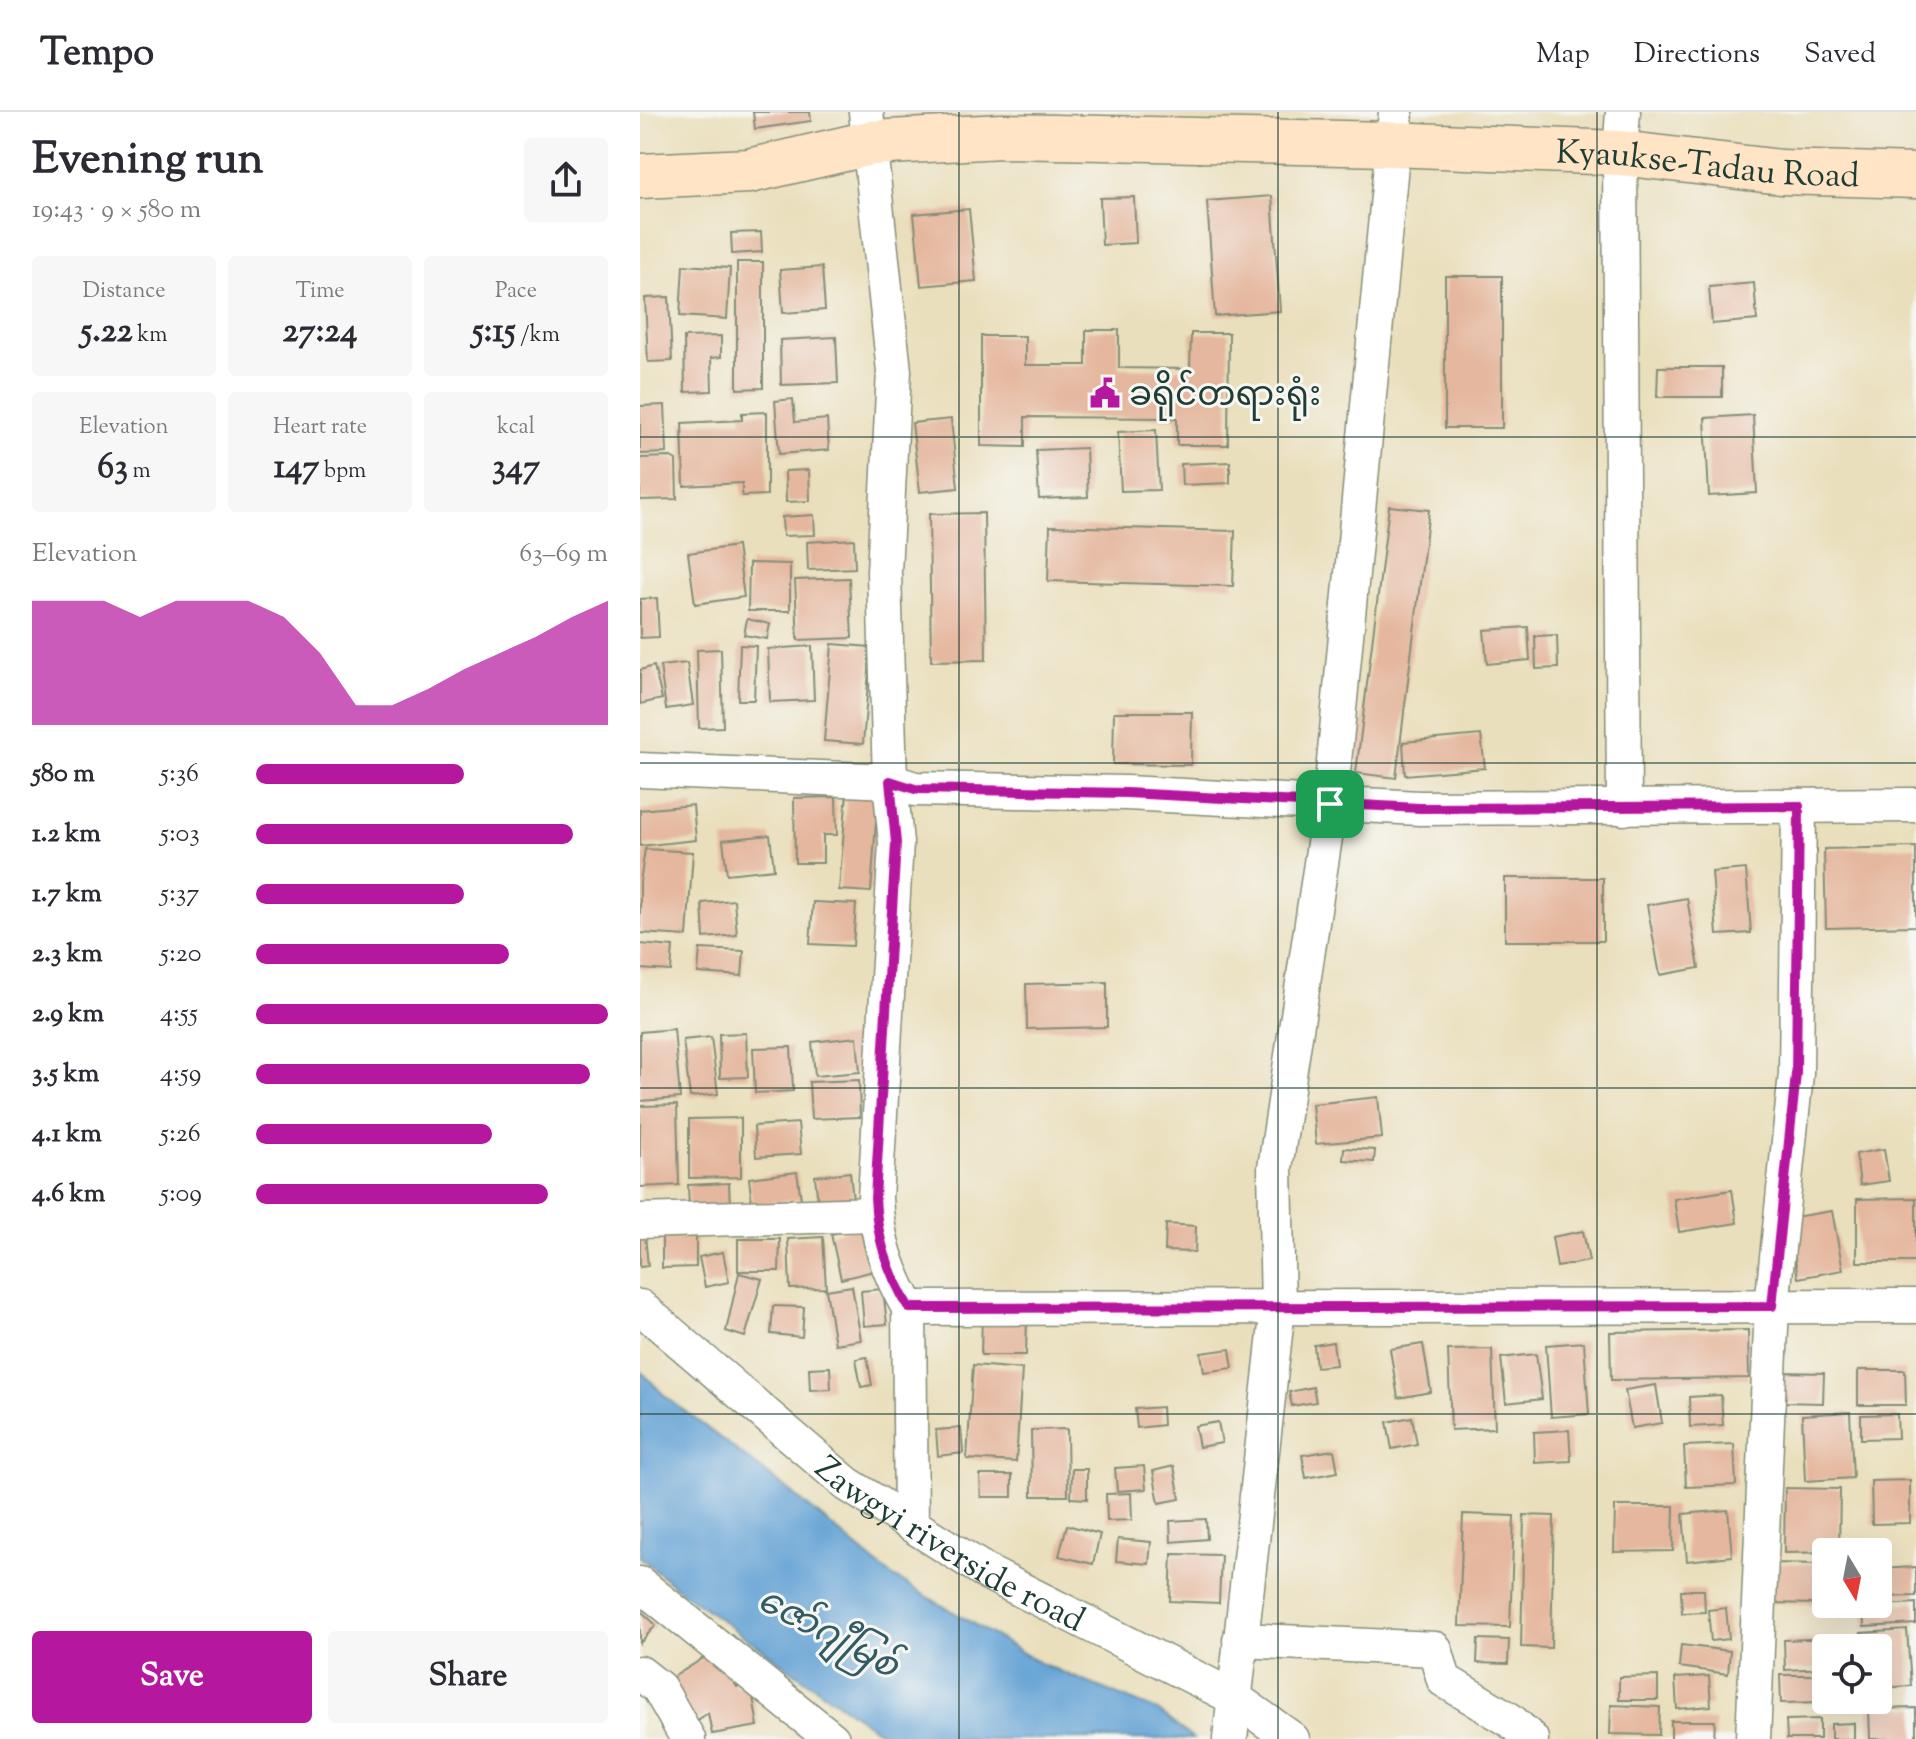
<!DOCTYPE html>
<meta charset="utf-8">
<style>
body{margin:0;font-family:"Sorts Mill Goudy","Noto Sans Myanmar",serif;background:#f7f7f7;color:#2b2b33;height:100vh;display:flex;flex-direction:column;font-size:30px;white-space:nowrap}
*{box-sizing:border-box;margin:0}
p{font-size:26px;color:#7c7c81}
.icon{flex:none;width:44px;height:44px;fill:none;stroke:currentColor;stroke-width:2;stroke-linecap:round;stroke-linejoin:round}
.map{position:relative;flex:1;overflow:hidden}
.sheet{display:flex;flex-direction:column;background:#fff;width:640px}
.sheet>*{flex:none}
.needle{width:52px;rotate:170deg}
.controls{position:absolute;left:1172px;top:1426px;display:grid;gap:16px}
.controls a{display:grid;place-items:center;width:80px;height:80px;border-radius:8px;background:#fff;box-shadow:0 8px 32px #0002;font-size:40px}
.pin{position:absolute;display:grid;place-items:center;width:68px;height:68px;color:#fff;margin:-34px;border-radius:16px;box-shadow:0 4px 12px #0006}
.round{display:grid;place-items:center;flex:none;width:84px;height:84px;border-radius:8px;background:#f7f7f7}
.head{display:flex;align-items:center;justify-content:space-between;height:136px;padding:0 32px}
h1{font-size:44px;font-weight:800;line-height:60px}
.figures{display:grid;grid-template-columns:repeat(3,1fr);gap:12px;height:136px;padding:8px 32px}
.figures div{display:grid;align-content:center;border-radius:8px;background:#f7f7f7;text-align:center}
.figures b{font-size:34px;font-weight:800}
.figures small{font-size:22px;font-weight:400}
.figures p{font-size:22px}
.chart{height:224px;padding:16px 32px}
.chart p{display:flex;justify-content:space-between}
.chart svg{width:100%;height:144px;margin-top:8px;fill:#b5179e;opacity:.7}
.button{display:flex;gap:16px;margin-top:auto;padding:16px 32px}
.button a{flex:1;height:92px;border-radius:8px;background:#b5179e;color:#fff;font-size:32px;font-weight:800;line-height:92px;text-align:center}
.button a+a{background:#f7f7f7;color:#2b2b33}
ul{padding:0 32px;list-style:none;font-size:26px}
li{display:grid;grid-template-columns:128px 96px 1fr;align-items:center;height:60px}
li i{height:20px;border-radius:10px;background:#b5179e}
header{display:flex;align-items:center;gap:48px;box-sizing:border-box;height:112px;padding:0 40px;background:#fff;border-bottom:2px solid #e1e1e2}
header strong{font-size:38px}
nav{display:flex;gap:44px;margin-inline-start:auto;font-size:28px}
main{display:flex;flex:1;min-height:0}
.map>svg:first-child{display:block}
.water{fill:#62a1d4;stroke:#406f84;stroke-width:2}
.building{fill:#e5b79e}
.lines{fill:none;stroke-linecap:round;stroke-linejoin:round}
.minor-casing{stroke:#848e78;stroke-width:37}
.secondary-casing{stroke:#848e78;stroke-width:47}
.minor{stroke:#fff;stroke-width:34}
.secondary{stroke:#ffe4c6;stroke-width:44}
.route-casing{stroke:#fff;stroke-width:16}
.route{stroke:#b5179e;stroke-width:10}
.grid{fill:none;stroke:#1f3d34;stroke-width:2;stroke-opacity:0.55}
.labels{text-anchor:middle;stroke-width:6;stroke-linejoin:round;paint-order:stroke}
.street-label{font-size:34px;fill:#1f3d34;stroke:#f6f6f2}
.poi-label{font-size:34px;fill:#1f3d34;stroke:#f6f6f2;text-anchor:start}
.water-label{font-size:36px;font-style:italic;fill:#335b64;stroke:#f6f6f2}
</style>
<header>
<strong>Tempo</strong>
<nav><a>Map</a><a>Directions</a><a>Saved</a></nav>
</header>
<main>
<section class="sheet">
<div class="head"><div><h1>Evening run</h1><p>19:43 · 9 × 580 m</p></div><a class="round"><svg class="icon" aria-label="share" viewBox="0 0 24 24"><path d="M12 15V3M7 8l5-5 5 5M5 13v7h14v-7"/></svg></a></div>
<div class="figures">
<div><p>Distance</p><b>5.22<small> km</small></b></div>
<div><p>Time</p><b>27:24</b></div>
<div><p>Pace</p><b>5:15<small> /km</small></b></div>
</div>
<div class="figures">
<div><p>Elevation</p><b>63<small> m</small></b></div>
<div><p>Heart rate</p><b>147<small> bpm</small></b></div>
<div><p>kcal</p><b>347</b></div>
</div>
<div class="chart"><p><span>Elevation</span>63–69 m</p>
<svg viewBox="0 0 160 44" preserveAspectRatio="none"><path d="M0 44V6L10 6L20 6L30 11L40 6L50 6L60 6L70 11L80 22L90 38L100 38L110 33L120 27L130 22L140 17L150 11L160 6V44z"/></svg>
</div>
<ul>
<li><b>580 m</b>5:36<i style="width:59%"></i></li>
<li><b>1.2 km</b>5:03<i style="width:90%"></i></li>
<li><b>1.7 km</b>5:37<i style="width:59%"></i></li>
<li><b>2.3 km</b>5:20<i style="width:72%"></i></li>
<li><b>2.9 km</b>4:55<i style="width:100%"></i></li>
<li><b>3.5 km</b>4:59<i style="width:95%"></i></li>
<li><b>4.1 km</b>5:26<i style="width:67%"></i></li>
<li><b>4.6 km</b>5:09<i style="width:83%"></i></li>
</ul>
<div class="button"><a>Save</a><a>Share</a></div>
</section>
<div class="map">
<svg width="1276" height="1627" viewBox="0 0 1276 1627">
<rect width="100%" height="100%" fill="#f6f6f2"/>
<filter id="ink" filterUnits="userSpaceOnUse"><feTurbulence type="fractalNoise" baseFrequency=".0125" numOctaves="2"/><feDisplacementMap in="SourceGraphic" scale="16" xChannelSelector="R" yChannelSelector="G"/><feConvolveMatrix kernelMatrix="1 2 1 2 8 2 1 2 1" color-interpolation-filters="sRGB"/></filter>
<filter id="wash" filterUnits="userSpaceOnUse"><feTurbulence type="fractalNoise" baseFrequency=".006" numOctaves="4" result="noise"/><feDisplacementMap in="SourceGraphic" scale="32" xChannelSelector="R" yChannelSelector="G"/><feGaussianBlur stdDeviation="1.8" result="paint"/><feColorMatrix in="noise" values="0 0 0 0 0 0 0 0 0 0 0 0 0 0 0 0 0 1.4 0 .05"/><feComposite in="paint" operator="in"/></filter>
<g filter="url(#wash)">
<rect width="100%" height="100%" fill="#eadfbc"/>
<path class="water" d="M0,1258L25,1284L147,1377L249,1462L400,1551L518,1599L553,1627H250L232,1615L43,1481L0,1445Z"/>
<g id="blocks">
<g class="building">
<path d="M113,0H170L171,9L115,17Z"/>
<path d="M632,84L640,199L575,204L567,89Z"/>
<path d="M494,85L496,131L462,133L460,86Z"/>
<path d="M329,97L336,169L281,174L274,102Z"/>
<path d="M121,120L122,140L92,142L91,121Z"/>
<path d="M97,150H123V276L97,277Z"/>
<path d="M43,153L90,156L87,207L40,204Z"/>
<path d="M182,155L185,198L143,201L140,158Z"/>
<rect x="805" y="164" width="57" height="152"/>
<path d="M1114,171L1117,208L1072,212L1069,175Z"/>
<path d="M29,185L32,249L8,250L5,186Z"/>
<path d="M446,218H479V256L550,257L551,221H589L588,333H537V306L385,305V335L341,334V224H385V253H446Z"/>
<path d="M81,224V245L71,246L72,279L45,280L44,225Z"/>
<path d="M196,225L198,271L141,273L140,228Z"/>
<path d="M1018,255H1082V285H1017Z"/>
<path d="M153,287L155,310L187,307L189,338L139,342L135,289Z"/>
<path d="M25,293L27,341L0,342V294Z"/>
<path d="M127,300V383L102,384V371L44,374L42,311L102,308V301Z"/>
<path d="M1113,303L1117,381L1069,384L1065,306Z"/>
<path d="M311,307L318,376L280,380L272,311Z"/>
<path d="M516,318L519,378L481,379L478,320Z"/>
<path d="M446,336L448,385L399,387L396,338Z"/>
<path d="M31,345L36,348L37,387L0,388V346Z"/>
<path d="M590,350V371L542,373L541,352Z"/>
<path d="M169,358L170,389L146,390L145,359Z"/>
<path d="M749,394L789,398L756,666L716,661Z"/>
<path d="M344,401L346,548L291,549L289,402Z"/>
<path d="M174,403L175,423L143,424L142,405Z"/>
<path d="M410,414L595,419L593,474L408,469Z"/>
<path d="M214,427L215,456L168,458L167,430Z"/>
<path d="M97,434L104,485L55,492L48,441Z"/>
<path d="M109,451L150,452V499H108Z"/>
<path d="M209,466L212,526L158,528L155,468Z"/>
<path d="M17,486L19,525L0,526V487Z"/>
<path d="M107,507L130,512L127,527L104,523Z"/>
<path d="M888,515L890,548L847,552L844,518Z"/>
<path d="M917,523L918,556L896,557L895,524Z"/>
<path d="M192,532L231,535L223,632L184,629Z"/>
<path d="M100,533L116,534L114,588H98Z"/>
<path d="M172,534L174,588L130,590L128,537Z"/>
<path d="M81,537L83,615L59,616L57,538Z"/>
<path d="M47,551L53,593L26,597L20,554Z"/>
<path d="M14,554L22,587L0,592V558Z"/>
<path d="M474,600H552L551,653L473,652Z"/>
<path d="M841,623L845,656L765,663L763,630Z"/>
<path d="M207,680L238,682L231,780L199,778Z"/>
<path d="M196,685L197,723H183V751H155L154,686Z"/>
<path d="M53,693L56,728L0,734V698Z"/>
<path d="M130,723L134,757L87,762L83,728Z"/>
<path d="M1276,735V814L1186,816L1184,737Z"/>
<path d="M5,737L53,740L47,824L0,821V770Z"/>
<path d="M1106,757L1111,821L1077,823L1072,760Z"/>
<rect x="865" y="766" width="98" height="63"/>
<path d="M1047,786L1059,856L1020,863L1007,793Z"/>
<path d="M94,788L97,823L64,826L62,791Z"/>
<path d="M173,790L216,792L213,834L170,832Z"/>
<path d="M0,832L33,835L31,859L0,857Z"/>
<path d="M60,837L104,839L102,864L58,861Z"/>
<path d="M467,870V915L387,917L386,872Z"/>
<path d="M34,917L40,986L0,989V920Z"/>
<path d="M106,921L108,965L80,966L79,922Z"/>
<path d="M71,925L78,982L50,985L43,928Z"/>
<path d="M217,925L220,960L175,964L172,930Z"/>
<path d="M151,935L153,979L115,981L113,936Z"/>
<path d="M219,968L220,1005L171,1007L169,970Z"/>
<path d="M738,985L742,1026L676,1032L672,992Z"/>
<path d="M37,993L39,1073L0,1075V994Z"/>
<path d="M101,1006V1065L49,1066V1007Z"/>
<path d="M158,1011L161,1042L116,1045L114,1014Z"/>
<path d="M704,1036L735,1038L734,1050L703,1048Z"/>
<path d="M1244,1037L1249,1069L1220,1073L1216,1042Z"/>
<path d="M157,1060L161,1087L112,1093L109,1066Z"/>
<path d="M210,1060L213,1088L178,1092L175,1064Z"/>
<path d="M89,1071L90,1095L49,1097L48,1073Z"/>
<path d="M1092,1078L1097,1111L1039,1120L1034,1087Z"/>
<path d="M1276,1086V1150H1217V1087Z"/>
<path d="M1192,1099L1203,1158L1158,1166L1148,1106Z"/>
<path d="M526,1112L556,1114L555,1140L525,1139Z"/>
<path d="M223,1115L234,1159L201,1167L191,1122Z"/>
<path d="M943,1119L949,1149L917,1155L912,1125Z"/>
<path d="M0,1123H5L8,1154L0,1155Z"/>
<path d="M56,1123V1155L22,1156V1124Z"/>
<path d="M183,1125L186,1176L150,1177L148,1127Z"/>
<path d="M98,1127H140L139,1159H98Z"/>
<path d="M83,1140L89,1170L65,1175L59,1145Z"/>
<path d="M99,1161L122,1167L105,1225L86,1219Z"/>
<path d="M212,1174L221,1228L195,1232L186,1178Z"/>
<path d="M243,1177L247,1212L224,1214L221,1179Z"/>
<path d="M133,1194L164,1195L162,1225L131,1222Z"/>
<path d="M342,1202L387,1203L386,1243H341Z"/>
<path d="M1108,1218L1109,1266L971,1268L970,1220Z"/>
<path d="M693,1230L696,1253L676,1255L674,1233Z"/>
<path d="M944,1230L949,1302L911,1305L906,1233Z"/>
<path d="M783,1232L791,1280L758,1286L750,1237Z"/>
<path d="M590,1237L593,1256L564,1260L561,1241Z"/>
<path d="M852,1237L855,1316L811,1318L808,1238Z"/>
<path d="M896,1242L902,1287L866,1291L861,1246Z"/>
<path d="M227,1245L232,1273L221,1275L216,1247Z"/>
<path d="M333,1253L382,1257L376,1350L327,1347Z"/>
<path d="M190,1255L191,1277L170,1278L169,1256Z"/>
<path d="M1218,1258H1265L1266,1293H1218Z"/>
<path d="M1142,1260L1184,1261L1183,1291L1141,1290Z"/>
<path d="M1016,1273L1022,1311L992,1316L985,1278Z"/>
<path d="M673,1275L676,1290L652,1294L649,1280Z"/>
<path d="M1081,1283L1083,1313L1050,1315L1049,1285Z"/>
<path d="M522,1295L523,1313L497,1316L495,1297Z"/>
<path d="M1210,1300L1213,1366L1165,1369L1162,1303Z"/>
<path d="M1257,1302L1258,1326L1221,1327V1303Z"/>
<path d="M772,1305L777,1332L752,1337L747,1310Z"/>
<path d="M578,1310L582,1331L559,1335L555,1314Z"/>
<path d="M321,1316L323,1341L298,1344L296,1318Z"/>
<path d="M427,1317L428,1384H392L391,1318Z"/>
<path d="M929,1318L931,1349L895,1351L894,1320Z"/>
<path d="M1094,1332L1096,1373L1046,1375L1044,1334Z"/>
<path d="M694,1338L698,1360L666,1366L662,1343Z"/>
<path d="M504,1354L506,1377L477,1379L475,1356Z"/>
<path d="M534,1354L540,1387L519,1391L513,1359Z"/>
<path d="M432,1357H447V1387L431,1386Z"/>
<path d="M340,1363H372V1385H341Z"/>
<path d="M1270,1368V1411L1232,1412L1231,1369Z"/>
<path d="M1145,1376L1200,1377L1199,1440L1144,1441Z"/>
<path d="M491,1381L492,1408L467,1409L466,1382Z"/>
<path d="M975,1394H1034L1033,1439L974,1440Z"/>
<path d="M1088,1398L1092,1444L1047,1449L1043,1402Z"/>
<path d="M823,1402L874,1404L870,1515L819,1514Z"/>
<path d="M884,1403L914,1404L911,1536L881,1535Z"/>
<path d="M566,1407L567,1427L531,1430L530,1409Z"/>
<path d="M427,1413L460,1422L453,1452L419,1444Z"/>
<path d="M478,1427L511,1430L509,1452L476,1449Z"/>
<path d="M532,1442L581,1443L579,1491L530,1489Z"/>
<path d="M1129,1451L1181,1452L1180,1492L1128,1491Z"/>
<path d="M1276,1455V1484L1238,1485V1457Z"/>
<path d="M1041,1478H1064L1065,1500L1042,1501Z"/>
<path d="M1276,1491V1512L1224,1515L1223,1494Z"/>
<path d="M1086,1496L1089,1527L1071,1529L1068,1498Z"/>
<path d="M0,1498L16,1513L0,1531Z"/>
<path d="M1267,1518L1271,1574L1238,1576V1536H1222L1221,1521Z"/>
<path d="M1195,1526L1196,1536H1186V1556L1145,1558L1144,1528Z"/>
<path d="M838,1527L869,1528L868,1552L837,1551Z"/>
<path d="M1041,1533L1090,1539L1088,1562L1039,1555Z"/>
<path d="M75,1539L97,1575L111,1573L118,1614L72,1622L68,1601L56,1609L30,1567Z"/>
<path d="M1140,1563H1186V1590L1141,1591Z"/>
<path d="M1018,1564V1588H979V1565Z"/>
<path d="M1069,1564L1071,1594L1037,1597L1035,1566Z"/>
<path d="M971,1593L1020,1595L1019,1623L970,1622Z"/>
<path d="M1276,1596V1627H1230L1229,1597Z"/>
<path d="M1180,1607V1627H1147L1146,1608Z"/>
<path d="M1031,1609H1075L1074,1627H1031Z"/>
<path d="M1214,1611V1627H1191V1612Z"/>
</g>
</g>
</g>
<g filter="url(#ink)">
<use href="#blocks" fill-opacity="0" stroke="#848e78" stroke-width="2"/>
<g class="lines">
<g class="minor-casing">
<g id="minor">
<path d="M226,0L254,259L244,460L250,669L275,677L486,681L780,696L1276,693"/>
<path d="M983,0L980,41L984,696"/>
<path d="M0,658L250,669L256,731L235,1086C237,1127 248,1160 269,1196"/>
<path d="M0,1109L235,1102"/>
<path id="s1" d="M0,1195L207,1372L350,1462L593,1585L652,1627"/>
<path d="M271,1412L269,1196L1276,1194"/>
<path d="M0,1472L192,1627"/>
<path d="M600,1528L795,1537L804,1568L870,1608L891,1627"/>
<path d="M0,1561L19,1576L48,1627"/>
<path d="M590,1627L638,1195L635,1056L690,692L756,0"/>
<path d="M1113,1627L1132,1194L1156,962L1159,694"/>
</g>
</g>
<g class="secondary-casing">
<g id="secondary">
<path id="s2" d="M0,64L109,59L230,31L362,24L750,32L980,41L1141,60L1276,64"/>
</g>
</g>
<use href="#minor" class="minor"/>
<use href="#secondary" class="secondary"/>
</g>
</g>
<g class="lines" filter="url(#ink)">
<g class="route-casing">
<path id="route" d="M250,669L275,677L486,681L780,696L1159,694L1156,962L1132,1194L269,1196C248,1160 237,1127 235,1086L256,731Z"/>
</g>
<use href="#route" class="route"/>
</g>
<path class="grid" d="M319,0V1627M638,0V1627M957,0V1627M0,325H1276M0,651H1276M0,976H1276M0,1302H1276"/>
<defs>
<g id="civic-bare" transform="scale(2.4)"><path d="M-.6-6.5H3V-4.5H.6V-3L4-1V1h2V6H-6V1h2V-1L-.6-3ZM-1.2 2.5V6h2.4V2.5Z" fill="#b5179e" stroke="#f6f6f2" stroke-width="2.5" paint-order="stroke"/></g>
</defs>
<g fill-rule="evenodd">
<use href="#civic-bare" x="465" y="281"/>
</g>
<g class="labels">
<g class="street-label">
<text dy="12" stroke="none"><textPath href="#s2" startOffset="1072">Kyaukse-Tadau Road</textPath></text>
<text dy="12" stroke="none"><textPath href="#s1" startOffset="392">Zawgyi riverside road</textPath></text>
</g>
<g class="poi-label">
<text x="489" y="293">ခရိုင်တရားရုံး</text>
</g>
<g class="water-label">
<text transform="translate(189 1519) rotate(28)" y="13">ဇော်ဂျီမြစ်</text>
</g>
</g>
</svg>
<div class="controls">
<a><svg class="needle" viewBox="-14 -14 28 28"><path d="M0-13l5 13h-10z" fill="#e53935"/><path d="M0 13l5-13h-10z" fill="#7c7c81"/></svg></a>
<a><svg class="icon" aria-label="locate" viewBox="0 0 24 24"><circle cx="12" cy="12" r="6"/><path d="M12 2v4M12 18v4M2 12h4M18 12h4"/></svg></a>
</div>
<div class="pin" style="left:690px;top:692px;background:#1e9e55"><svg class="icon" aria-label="arrive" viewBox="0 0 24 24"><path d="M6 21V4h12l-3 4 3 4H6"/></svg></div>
</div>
</main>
